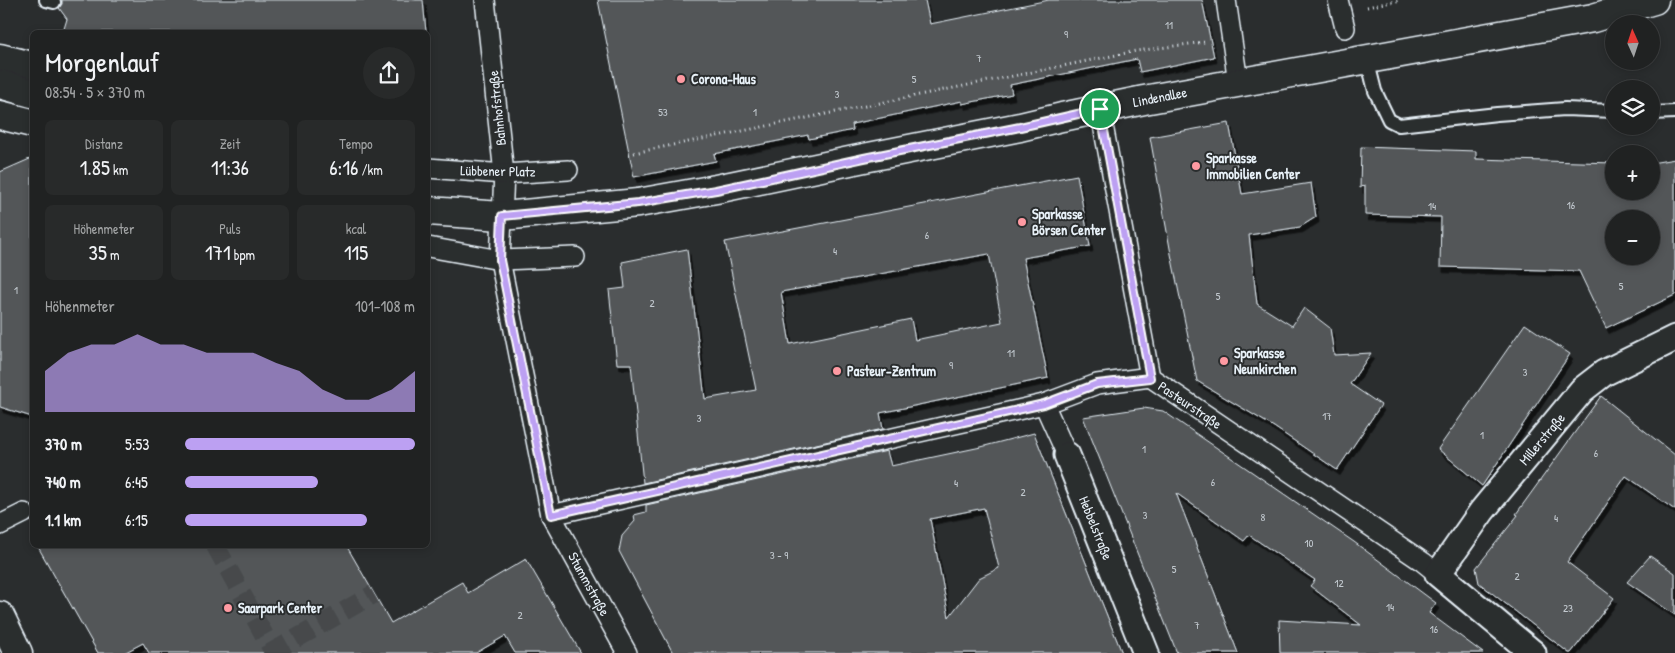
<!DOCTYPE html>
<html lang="de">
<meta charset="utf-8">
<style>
body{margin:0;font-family:"Patrick Hand",sans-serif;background:#282a2a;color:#f1f3f6;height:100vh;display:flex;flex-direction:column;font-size:19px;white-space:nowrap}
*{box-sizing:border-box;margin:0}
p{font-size:16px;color:#a2a4a5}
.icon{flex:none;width:28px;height:28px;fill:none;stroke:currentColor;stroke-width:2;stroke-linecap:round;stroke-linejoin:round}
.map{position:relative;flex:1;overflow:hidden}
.drawer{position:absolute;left:30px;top:30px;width:400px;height:518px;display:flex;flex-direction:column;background:#202222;border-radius:8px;box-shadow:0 2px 8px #0003,0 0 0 1px #3d3f40}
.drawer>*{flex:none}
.needle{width:32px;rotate:357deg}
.fabs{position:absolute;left:1605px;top:15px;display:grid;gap:10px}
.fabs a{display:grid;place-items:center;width:55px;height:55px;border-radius:50%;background:#202222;box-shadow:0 2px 8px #0003,0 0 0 1px #3d3f40;font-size:25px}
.pin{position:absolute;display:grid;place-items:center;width:42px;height:42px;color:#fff;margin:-21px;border:2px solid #fff;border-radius:50%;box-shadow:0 1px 5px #0007}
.round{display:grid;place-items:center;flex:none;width:52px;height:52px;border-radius:26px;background:#282a2a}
.summary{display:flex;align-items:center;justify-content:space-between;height:85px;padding:0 15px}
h1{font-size:28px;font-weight:600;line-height:38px}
.stats{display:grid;grid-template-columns:repeat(3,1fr);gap:8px;height:85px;padding:5px 15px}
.stats div{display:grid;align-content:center;border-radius:8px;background:#282a2a;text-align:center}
.stats b{font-size:21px;font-weight:600}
.stats small{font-size:14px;font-weight:400}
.stats p{font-size:14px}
.chart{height:140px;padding:10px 15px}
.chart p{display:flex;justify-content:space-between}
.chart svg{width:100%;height:90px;margin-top:5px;fill:#bca0f2;opacity:.7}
ul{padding:0 15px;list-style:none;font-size:16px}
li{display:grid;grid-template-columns:80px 60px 1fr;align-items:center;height:38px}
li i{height:12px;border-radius:6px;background:#bca0f2}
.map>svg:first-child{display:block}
.building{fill:#535759;stroke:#e8f1f8;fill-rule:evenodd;filter:url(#shadow)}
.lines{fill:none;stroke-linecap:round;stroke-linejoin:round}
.pedestrian-tunnel{stroke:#464a4c;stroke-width:19;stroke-dasharray:19 9;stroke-linecap:butt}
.service-casing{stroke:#e8f1f8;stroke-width:16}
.pedestrian-casing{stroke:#e8f1f8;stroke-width:22}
.minor-casing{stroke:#e8f1f8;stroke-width:29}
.secondary-casing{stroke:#e8f1f8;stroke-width:31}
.path{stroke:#e8f1f8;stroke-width:3;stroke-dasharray:1 4;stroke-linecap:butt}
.service{stroke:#2a2d2e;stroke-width:12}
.pedestrian{stroke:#2a2d2e;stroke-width:19}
.minor{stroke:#2a2d2e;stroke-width:25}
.secondary{stroke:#2a2d2e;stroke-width:28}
.route-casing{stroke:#fff;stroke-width:10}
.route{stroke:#bca0f2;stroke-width:6}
.poi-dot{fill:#ff9aa2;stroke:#2a2d2e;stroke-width:2}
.labels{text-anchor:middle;stroke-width:4;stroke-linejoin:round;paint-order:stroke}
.number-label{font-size:11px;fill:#c3cad0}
.poi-label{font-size:14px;font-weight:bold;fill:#e8f1f8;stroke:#2a2d2e;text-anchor:start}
.street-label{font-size:14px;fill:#e8f1f8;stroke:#2a2d2e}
</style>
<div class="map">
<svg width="1675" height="653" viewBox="0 0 1675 653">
<defs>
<filter id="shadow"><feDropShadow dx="3" dy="5.5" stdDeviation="0" flood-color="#0009"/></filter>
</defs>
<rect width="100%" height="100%" fill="#2a2d2e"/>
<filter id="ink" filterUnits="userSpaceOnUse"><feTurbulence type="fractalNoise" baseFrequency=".02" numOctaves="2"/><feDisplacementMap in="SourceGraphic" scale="10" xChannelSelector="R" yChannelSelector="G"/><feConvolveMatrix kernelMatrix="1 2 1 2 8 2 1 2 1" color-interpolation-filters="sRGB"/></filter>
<g filter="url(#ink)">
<g class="building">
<path d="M62,0H423L426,32H63L67,19L59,8L62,4Z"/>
<path d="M598,0H925L930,24L1049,0H1202L1214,57L1140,72L1137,59L1010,85L1012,94L962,104V101L852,124L853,130L809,139L808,135L714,154L716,161L634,177Z"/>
<path d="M1229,123L1242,194L1311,183L1316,217L1300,227L1249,235L1257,304L1292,326L1304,308L1330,328L1334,355L1371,353L1350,384L1381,405L1337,470L1274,427L1197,381L1171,254L1150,137Z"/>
<path d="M1361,147L1476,151V159L1614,163V191H1651V163L1675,159V295L1606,328L1579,271L1440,267L1441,217L1365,215V185L1360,188ZM1614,219H1651V256H1614Z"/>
<path d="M32,158V417L0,407V172Z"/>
<path d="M1077,175L1090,246L1023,258L1048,378L880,413L883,429L643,483L631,364H617L609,290L625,288L622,262L687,249L705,399L756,390L725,242ZM989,254L1002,322L915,340L911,319L790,344L781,292Z"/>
<path d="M1525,324L1570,354L1482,486L1438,449Z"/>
<path d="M1601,396L1675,455V510L1626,476L1567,562L1614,598L1571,653H1569L1479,583L1476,568L1518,515L1516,514Z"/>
<path d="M1144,408L1163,411L1354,542L1436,603L1429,613L1483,653H1280L1279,620L1361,625L1310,586L1315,580L1249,535L1244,541L1176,493L1238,653H1177L1083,417Z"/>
<path d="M1034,433L1122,653H673L619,551L622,536L635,521L634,515L646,512V505L887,451L891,466L981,447ZM984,508L999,568L979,578L949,617L930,519Z"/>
<path d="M37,545H346L391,623L462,582L468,593L526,559L581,653H515L505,636L476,653H149L143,643L124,653H98Z"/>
<path d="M1650,556L1675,573V615L1627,582Z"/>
</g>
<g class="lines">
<g class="pedestrian-tunnel">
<path d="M215,545L274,653"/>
<path d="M271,653L374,594"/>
</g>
<g class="service-casing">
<g id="service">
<path d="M46,0L54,2"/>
<path d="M1367,59L1375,91L1389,120L1399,125L1497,114L1565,109L1614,111"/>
<path d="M1651,113L1675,112"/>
</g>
</g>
<g class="pedestrian-casing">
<g id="pedestrian">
<path d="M485,0L504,174L500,260L551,515L627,653"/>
<path d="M1226,0L1238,82"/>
<path d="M1338,0L1345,28"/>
<path d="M1100,109L1150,377"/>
<path d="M428,168L504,174L568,170"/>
<path d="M428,247L500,260L575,257"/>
<path d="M1044,404L1067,455"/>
<path d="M551,515L1044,404L1097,384L1150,377L1423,562L1438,574"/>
<path d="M0,525L24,513"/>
</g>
</g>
<g class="minor-casing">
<g id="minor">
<path d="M1067,455L1146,653"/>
<path d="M1533,653L1438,574L1482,511L1582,390L1604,373L1675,338"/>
</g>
</g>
<g class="secondary-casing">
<g id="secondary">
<path d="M0,58L32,66"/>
<path d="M0,84L32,93"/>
<path d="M0,115L32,123"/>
<path d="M428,211L502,216L638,203L716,189L864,158L1020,127L1062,117L1144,100L1593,18L1654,0"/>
<path d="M0,616L18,653"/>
</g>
</g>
<g class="path">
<path d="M1367,7L1401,0"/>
<path d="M629,154L1136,51L1205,42"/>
</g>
<use href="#service" class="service"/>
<use href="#pedestrian" class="pedestrian"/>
<use href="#minor" class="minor"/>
<use href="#secondary" class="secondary"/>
</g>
</g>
<g class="lines" filter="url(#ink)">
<g class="route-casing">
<path id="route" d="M1100,109L1150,378L1097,384L1044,404L551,515L500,260L502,216L638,203L716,190L864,158L1020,127Z"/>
</g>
<use href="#route" class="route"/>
</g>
<g class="poi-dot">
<circle cx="681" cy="79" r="5"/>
<circle cx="1196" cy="166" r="5"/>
<circle cx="1022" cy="222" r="5"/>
<circle cx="1224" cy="361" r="5"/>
<circle cx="837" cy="371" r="5"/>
<circle cx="228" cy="608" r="5"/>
</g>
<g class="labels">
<g class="number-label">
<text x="1169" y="29">11</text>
<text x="1066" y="38">9</text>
<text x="979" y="62">7</text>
<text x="914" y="83">5</text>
<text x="837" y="98">3</text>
<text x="663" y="116">53</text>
<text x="755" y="116">1</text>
<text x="1571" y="209">16</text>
<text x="1432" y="210">14</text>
<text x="927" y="239">6</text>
<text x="835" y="255">4</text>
<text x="1621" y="290">5</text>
<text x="16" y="294">1</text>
<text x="1218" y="300">5</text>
<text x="652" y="307">2</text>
<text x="1011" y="357">11</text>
<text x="951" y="369">9</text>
<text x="1525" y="376">3</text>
<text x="1327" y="420">17</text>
<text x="699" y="422">3</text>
<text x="1482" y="439">1</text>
<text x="1144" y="453">1</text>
<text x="1596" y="457">6</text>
<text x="1213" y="486">6</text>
<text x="956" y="487">4</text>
<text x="1023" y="496">2</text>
<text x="1145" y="519">3</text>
<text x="1263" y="521">8</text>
<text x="1556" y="522">4</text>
<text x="1309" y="547">10</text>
<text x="779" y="559">3 - 9</text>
<text x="1174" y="573">5</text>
<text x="1517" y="580">2</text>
<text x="1339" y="587">12</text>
<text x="1390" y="611">14</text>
<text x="1568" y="612">23</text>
<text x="520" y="619">2</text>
<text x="1197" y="629">7</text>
<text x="1434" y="633">16</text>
</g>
<g class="poi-label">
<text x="691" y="84">Corona-Haus</text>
<text x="1206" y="163">Sparkasse<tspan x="1206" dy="16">Immobilien Center</tspan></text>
<text x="1032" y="219">Sparkasse<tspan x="1032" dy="16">Börsen Center</tspan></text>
<text x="1234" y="358">Sparkasse<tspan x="1234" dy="16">Neunkirchen</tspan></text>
<text x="847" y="376">Pasteur-Zentrum</text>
<text x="238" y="613">Saarpark Center</text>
</g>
<g class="street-label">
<text transform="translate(1160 97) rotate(-11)" y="5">Lindenallee</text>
<text transform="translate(497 108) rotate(-96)" y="5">Bahnhofstraße</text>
<text transform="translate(498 171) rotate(1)" y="5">Lübbener Platz</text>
<text transform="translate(1190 405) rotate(34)" y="5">Pasteurstraße</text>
<text transform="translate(1542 439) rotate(-50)" y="5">Millerstraße</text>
<text transform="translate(1096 528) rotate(68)" y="5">Hebbelstraße</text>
<text transform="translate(589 584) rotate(61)" y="5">Stummstraße</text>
</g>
</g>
</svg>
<div class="fabs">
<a><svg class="needle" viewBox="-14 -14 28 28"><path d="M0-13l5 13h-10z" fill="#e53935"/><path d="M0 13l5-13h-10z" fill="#a2a4a5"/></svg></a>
<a><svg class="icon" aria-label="layers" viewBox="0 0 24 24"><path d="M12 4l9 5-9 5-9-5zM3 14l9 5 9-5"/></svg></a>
<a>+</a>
<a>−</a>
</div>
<div class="pin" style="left:1100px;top:109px;background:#1e9e55"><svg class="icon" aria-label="arrive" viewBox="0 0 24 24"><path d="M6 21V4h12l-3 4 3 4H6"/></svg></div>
<section class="drawer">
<div class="summary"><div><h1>Morgenlauf</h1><p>08:54 · 5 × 370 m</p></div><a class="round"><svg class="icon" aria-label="share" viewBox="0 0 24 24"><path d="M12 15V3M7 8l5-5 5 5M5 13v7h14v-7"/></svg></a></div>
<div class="stats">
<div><p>Distanz</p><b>1.85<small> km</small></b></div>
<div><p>Zeit</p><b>11:36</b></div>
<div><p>Tempo</p><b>6:16<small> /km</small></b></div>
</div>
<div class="stats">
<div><p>Höhenmeter</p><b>35<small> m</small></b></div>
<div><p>Puls</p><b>171<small> bpm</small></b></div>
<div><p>kcal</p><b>115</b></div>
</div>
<div class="chart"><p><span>Höhenmeter</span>101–108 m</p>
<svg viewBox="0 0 160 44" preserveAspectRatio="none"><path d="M0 44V24L10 15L20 11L30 11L40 6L50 11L60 11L70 15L80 15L90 15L100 20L110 24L120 33L130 38L140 38L150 33L160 24V44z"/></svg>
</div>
<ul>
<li><b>370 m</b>5:53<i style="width:100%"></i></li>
<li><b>740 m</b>6:45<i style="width:58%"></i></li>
<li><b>1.1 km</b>6:15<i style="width:79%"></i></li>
</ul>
</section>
</div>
